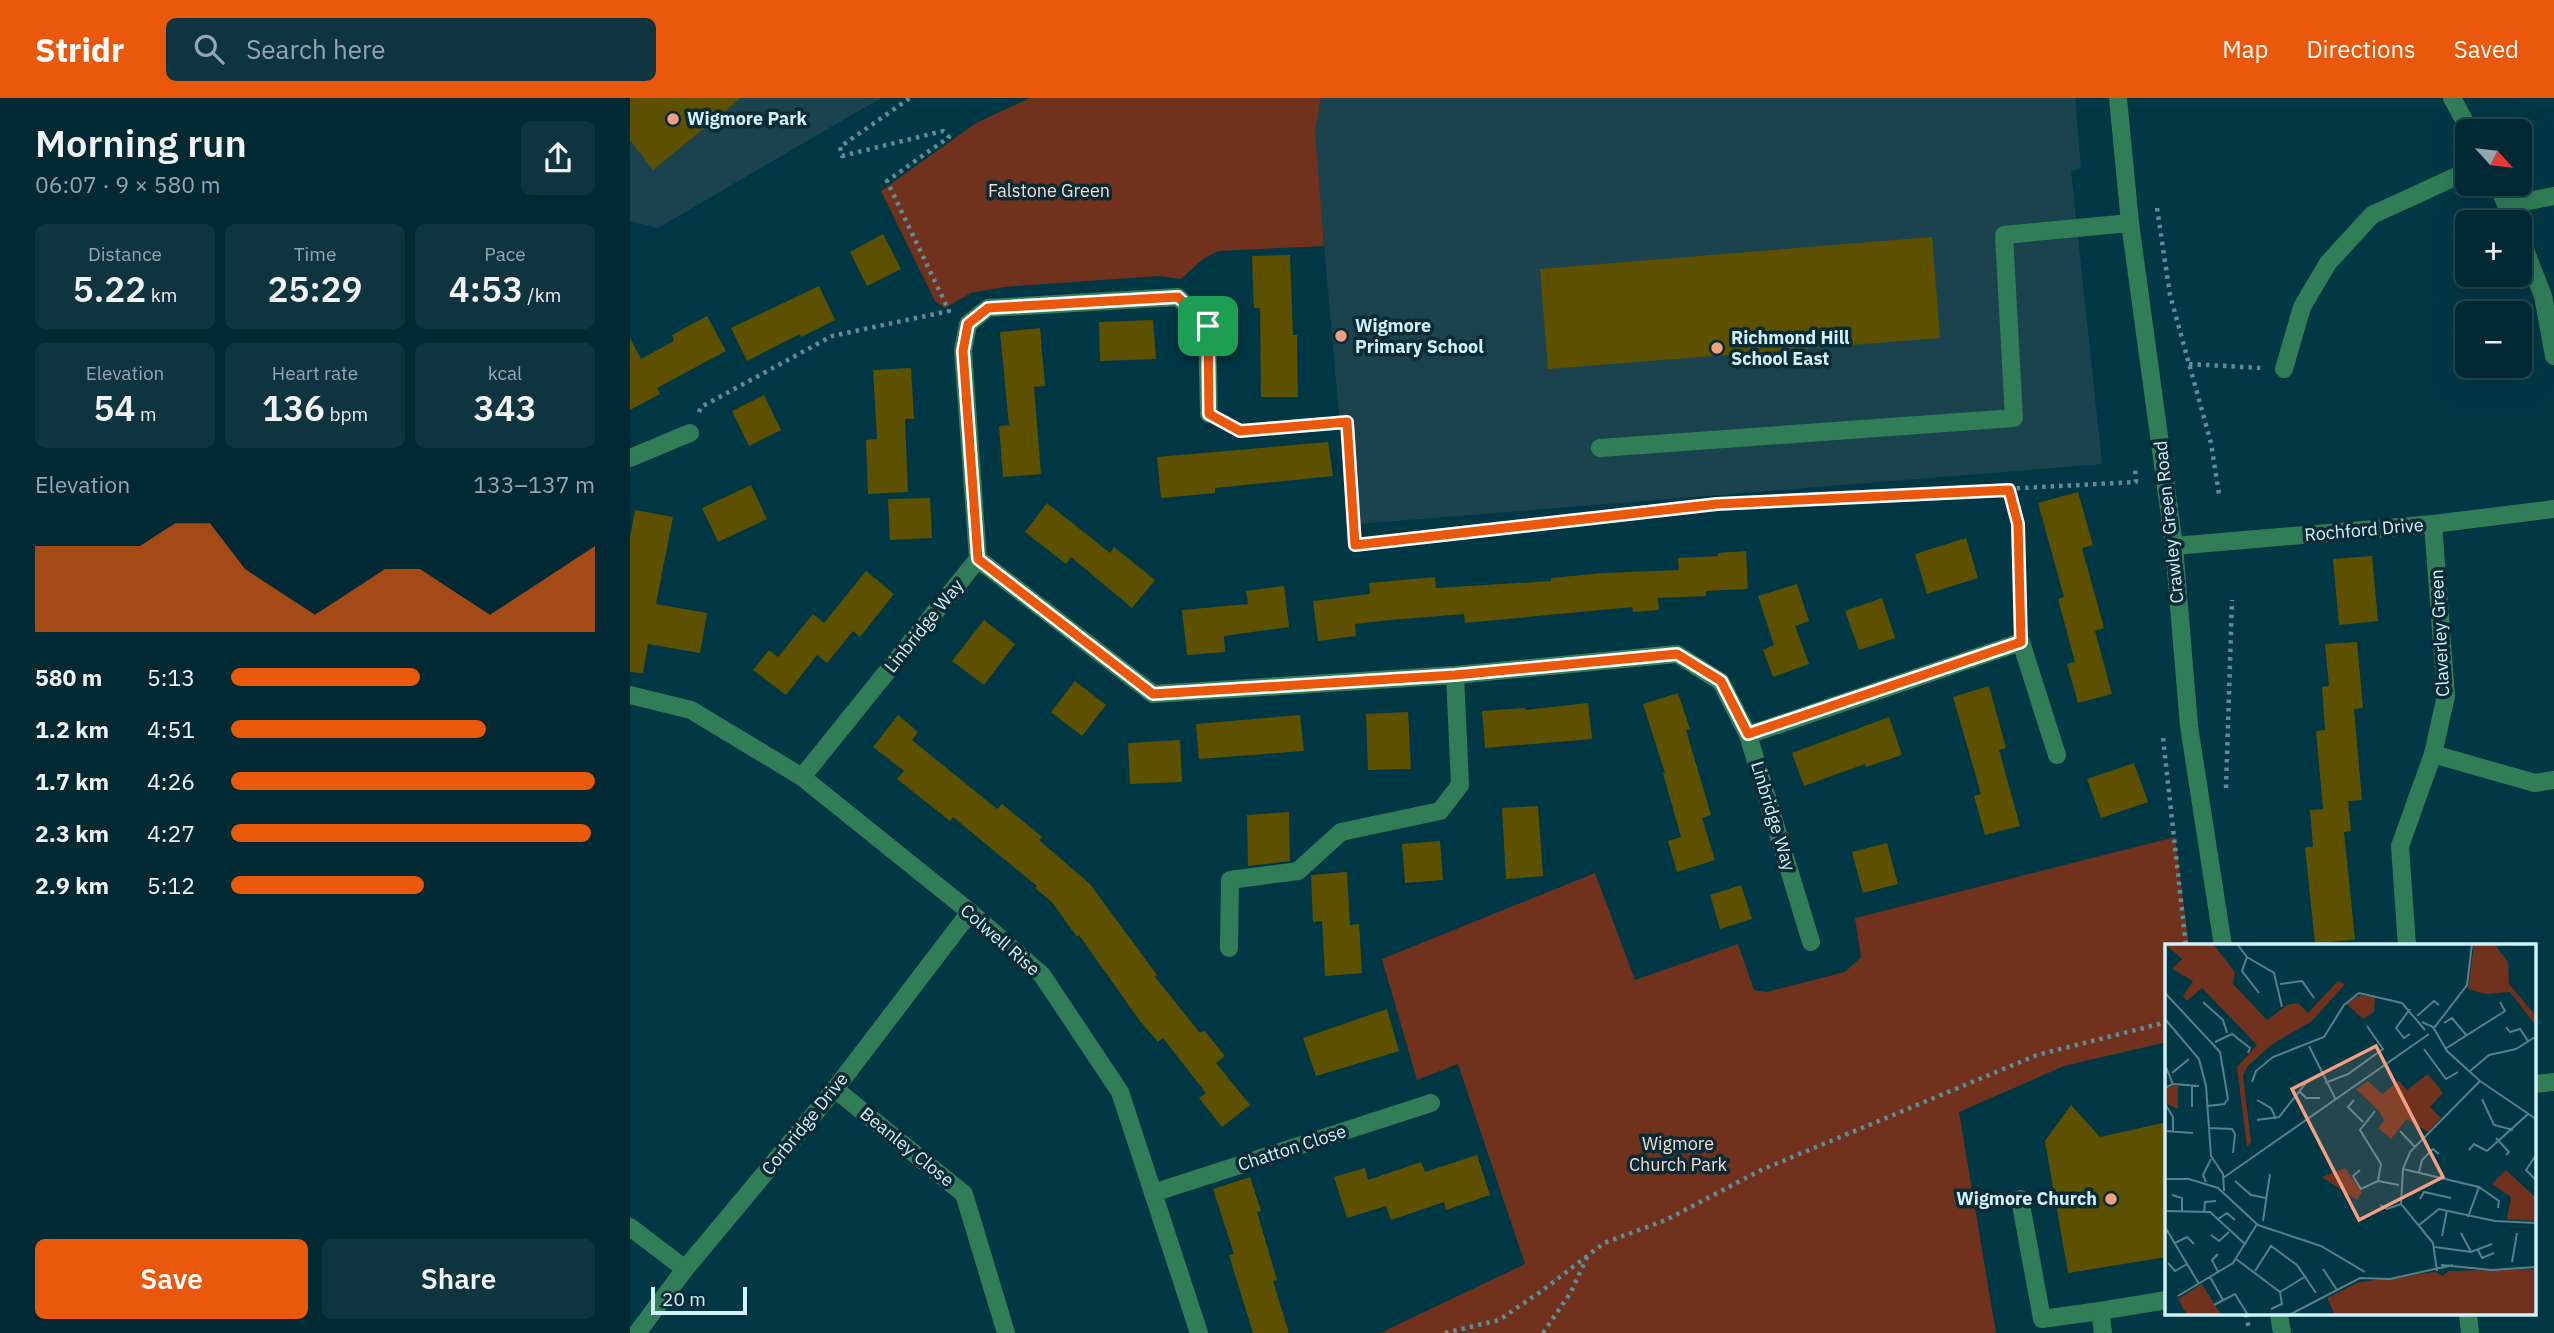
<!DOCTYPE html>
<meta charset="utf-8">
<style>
body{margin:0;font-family:"IBM Plex Sans",sans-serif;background:#0e353f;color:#f1f3f6;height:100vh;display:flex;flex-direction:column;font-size:26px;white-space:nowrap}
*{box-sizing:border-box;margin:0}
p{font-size:23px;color:#95a6ac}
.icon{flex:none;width:38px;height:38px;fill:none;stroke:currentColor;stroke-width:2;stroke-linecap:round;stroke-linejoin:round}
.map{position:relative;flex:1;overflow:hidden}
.details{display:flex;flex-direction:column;background:#002933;width:630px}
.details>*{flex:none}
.needle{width:46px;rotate:117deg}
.fabs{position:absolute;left:1825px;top:21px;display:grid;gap:14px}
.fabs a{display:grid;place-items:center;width:77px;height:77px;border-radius:10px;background:#002933;box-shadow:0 7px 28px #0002,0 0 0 2px #22454e;font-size:35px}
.scale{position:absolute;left:21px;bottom:18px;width:96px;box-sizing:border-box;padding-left:7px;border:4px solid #d1f1fb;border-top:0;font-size:19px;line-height:24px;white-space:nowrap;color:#d1f1fb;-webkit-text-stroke:5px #082b35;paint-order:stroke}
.pin{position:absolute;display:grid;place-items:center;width:60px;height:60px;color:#fff;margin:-30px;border-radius:14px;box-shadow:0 4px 10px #0006}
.round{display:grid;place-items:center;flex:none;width:74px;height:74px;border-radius:10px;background:#0e353f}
.headline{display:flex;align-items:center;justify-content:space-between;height:119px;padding:0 35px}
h1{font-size:38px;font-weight:600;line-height:52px}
.metrics{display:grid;grid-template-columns:repeat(3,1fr);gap:10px;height:119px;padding:7px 35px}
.metrics div{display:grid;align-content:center;border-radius:10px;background:#0e353f;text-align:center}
.metrics b{font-size:35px;font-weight:600}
.metrics small{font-size:19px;font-weight:400}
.metrics p{font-size:19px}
.chart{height:196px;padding:14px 35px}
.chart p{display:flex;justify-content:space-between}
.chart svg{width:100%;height:126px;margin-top:7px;fill:#ea580c;opacity:.7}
.button{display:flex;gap:14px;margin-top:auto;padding:14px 35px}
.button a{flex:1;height:80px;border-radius:10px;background:#ea580c;color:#fff;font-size:28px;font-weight:600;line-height:80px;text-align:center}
.button a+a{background:#0e353f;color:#f1f3f6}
ul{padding:0 35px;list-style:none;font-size:23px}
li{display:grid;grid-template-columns:112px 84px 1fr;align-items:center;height:52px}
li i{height:18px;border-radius:9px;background:#ea580c}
header{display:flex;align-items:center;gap:42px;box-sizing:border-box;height:98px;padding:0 35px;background:#ea580c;color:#fff}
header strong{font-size:33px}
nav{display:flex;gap:38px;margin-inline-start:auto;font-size:24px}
.search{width:490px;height:63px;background:#0e353f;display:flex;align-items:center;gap:18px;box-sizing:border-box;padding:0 24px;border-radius:10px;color:#95a6ac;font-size:26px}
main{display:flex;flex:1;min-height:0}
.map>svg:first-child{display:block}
.built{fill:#1b434e}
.green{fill:#70321c}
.building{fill:#5d5100}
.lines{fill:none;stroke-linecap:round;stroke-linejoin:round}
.path{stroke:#5f8c97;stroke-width:4.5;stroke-dasharray:3.5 5;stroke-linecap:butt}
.minor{stroke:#317d58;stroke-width:18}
.route-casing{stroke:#fff;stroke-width:14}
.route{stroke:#ea580c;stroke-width:9}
.poi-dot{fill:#f39f83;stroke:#082b35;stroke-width:2.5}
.labels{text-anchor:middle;stroke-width:7;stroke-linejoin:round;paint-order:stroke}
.poi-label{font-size:18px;font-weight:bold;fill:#d1f1fb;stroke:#082b35;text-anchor:start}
.park-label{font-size:18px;fill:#f9dbd1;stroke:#082b35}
.street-label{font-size:18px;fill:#d1f1fb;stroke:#082b35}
.inset-road{fill:none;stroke:#54818d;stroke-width:2}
.view{fill:#f39f83;fill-opacity:0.15;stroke:#f39f83;stroke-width:3.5}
.inset-edge{fill:none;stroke:#d1f1fb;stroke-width:3.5}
</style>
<header>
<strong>Stridr</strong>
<div class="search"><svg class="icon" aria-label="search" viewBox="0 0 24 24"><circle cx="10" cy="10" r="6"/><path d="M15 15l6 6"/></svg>Search here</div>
<nav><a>Map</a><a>Directions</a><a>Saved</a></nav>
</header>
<main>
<section class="details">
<div class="headline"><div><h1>Morning run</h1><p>06:07 · 9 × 580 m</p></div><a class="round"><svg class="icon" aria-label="share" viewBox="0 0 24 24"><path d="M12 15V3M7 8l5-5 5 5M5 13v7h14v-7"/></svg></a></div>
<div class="metrics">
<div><p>Distance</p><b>5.22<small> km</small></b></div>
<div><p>Time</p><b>25:29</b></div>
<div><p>Pace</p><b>4:53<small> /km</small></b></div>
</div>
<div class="metrics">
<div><p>Elevation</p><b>54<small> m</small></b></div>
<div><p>Heart rate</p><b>136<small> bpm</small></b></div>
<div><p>kcal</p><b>343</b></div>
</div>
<div class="chart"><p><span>Elevation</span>133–137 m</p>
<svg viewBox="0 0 160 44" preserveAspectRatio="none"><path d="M0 44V14L10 14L20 14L30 14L40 6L50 6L60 22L70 30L80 38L90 30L100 22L110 22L120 30L130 38L140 30L150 22L160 14V44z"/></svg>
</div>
<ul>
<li><b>580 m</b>5:13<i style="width:52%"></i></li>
<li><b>1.2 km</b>4:51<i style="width:70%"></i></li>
<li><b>1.7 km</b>4:26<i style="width:100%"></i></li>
<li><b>2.3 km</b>4:27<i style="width:99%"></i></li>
<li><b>2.9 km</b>5:12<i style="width:53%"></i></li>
</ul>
<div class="button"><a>Save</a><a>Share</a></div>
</section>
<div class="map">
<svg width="1924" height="1235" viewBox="0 0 1924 1235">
<rect width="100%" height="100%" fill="#003744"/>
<g class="built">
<path d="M0,0H251L28,130L0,123Z"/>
<path d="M691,0H1445L1451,71L1441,73L1472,366L729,426L721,328H710L684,33Z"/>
</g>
<g class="green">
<path d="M400,0H691L685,33L694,148L588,153L573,161L551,181L529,178L373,189L341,195L315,210L305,203L251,93L346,25Z"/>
<path d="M1545,739L1559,848H1537V944L1434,968L1329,1014L1366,1235H750L895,1166L828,966L787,982L752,861L965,775L1005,882L1108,846L1124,892L1136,894L1215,874L1231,859L1225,820Z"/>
</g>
<g class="building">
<path d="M0,0H111L23,72L0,42Z"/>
<path d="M253,136L271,171L237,188L220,154Z"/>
<path d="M1302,139L1310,240L918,271L910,171Z"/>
<path d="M660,157L663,237H667L668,299H631L630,210H624L622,158Z"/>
<path d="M189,188L205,222L171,239L170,236L117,263L101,230Z"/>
<path d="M77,218L96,253L27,290L30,296L0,312V240L11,261L44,243L42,237Z"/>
<path d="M523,222L526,261L470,263L469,224Z"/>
<path d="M410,230L415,288L404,289L411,376L373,379L369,328L379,327L370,234Z"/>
<path d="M281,270L284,321H275L278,394L238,396L236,342L247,341L243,272Z"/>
<path d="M134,297L151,332L119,348L102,313Z"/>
<path d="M698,344L703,378L585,390V395L531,400L527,359Z"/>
<path d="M121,387L137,421L88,444L72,410Z"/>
<path d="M1448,394L1463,447L1452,450L1474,530L1465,533L1482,596L1448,605L1437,566L1445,564L1428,501L1434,499L1408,405Z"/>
<path d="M300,400L302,440L260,442L258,401Z"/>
<path d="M417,405L480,455L484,449L525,482L502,510L441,459L436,466L395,434Z"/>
<path d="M5,412L43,419L26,506L77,515L70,555L18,546L13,575L0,574V440Z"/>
<path d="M1336,440L1348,480L1297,496L1285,456Z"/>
<path d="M1116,453L1118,491L1076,493V498L1028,500L1029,512L1003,514L1002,509L835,525L834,516L760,522L725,526L726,538L688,543L683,503L740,496L739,485L805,479L806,490L921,483V480L974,475L1049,472L1048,460L1088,458V455Z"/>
<path d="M1742,458L1748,523L1709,527L1703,461Z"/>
<path d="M236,473L264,496L230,539L223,533L197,565L187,557L156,597L123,572L139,552L148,559L183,516L194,525Z"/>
<path d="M1167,486L1179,523L1165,528L1179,566L1143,579L1133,552L1144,547L1128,498Z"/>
<path d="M654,488L659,529L594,538L595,554L557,557L552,512L618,506L616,493Z"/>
<path d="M1252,500L1265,540L1229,552L1215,513Z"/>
<path d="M354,522L385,546L354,587L322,563Z"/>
<path d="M1727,544L1733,610L1724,611L1732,702L1718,703L1721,733L1714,734L1725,842L1685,845L1675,749H1683L1680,712L1693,711L1686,633L1695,632L1692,589L1699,588L1695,546Z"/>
<path d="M445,583L476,607L452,638L421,614Z"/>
<path d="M1359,588L1376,650L1369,652L1390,728L1355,737L1344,698L1351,696L1323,599Z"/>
<path d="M1048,595L1060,631L1056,632L1081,717L1072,720L1085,762L1047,774L1038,743L1051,739L1033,675H1035L1013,606Z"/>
<path d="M958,605L962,641L855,650L852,613L895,610V612Z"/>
<path d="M778,614L781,671L738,672L736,616Z"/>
<path d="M268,617L288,634L282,642L367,711L372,706L412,739L409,742L460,786L527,877L525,879L570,935L574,932L595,958L586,965L620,1007L592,1029L569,1000L576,995L533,940L528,944L510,923L449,837L447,839L422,804L405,790L407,788L323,719L320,723L267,681L274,673L243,649Z"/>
<path d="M670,617L674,653L569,661L566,626Z"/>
<path d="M1259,619L1272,657L1236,669L1235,666L1174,688L1162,655Z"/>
<path d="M550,642L552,684L500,686L498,645Z"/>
<path d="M1504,665L1518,704L1471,720L1457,681Z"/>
<path d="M908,708L913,778L876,781L872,710Z"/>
<path d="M659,714L660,763L618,768L617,717Z"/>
<path d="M810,743L813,782L775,785L772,746Z"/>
<path d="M1257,745L1268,786L1233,795L1222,754Z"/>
<path d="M717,774L720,827L729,826L732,875L695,878L692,823L683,824L681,777Z"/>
<path d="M1111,787L1122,821L1090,831L1080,797Z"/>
<path d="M757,911L769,953L686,978L673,940Z"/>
<path d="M1441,1007L1470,1039L1537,1024V1159L1438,1175L1415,1043Z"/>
<path d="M847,1057L860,1097L816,1112L814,1104L761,1122L756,1108L717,1120L704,1079L735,1070L738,1082L791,1064L795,1074Z"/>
<path d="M620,1079L631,1113L627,1114L647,1182L643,1183L659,1235H623L599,1157L604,1156L583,1091Z"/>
</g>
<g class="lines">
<g class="path">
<path d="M1527,110L1540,197L1581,345L1589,396"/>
<path d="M1559,266L1632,270"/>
<path d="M69,314L71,309L202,238L319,213L257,83L319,39L313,33L212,58L210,49L280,0"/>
<path d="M598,327L610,333L717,323L725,447L1087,406L1506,384L1505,369"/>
<path d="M1379,392L1389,426L1390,522"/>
<path d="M1533,640L1556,848"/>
<path d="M1596,690L1602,502"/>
<path d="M1616,1216L1619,1231"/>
<path d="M815,1235L869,1222L913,1192L974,1145L1036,1122L1131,1072L1407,957L1537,924"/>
<path d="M913,1235L941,1194L958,1157"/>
</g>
<g class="minor">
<path d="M1488,0L1500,125L1544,448L1559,628L1593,848"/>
<path d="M1822,0L1840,33"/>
<path d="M1867,86L1884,124"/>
<path d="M1877,107L1924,98"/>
<path d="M1890,139L1913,198L1924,258"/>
<path d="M1654,271L1672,209L1698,165L1742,117L1838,73"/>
<path d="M970,350L1384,320L1374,137L1500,125"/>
<path d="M0,360L60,335"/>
<path d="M1544,448L1803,426L1924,411"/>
<path d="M348,461L333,253L338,226L358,210L548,199L577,228L579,316"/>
<path d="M0,597L61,612L172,679L340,814L412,877L490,994L569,1235"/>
<path d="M1118,637L1391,544L1427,657"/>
<path d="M1803,656L1905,685L1924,682"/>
<path d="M172,679L348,461L523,596L825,577L1047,556L1091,584L1118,637L1181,844"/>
<path d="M1777,848L1770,748L1803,656L1816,598L1803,426"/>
<path d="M599,850L600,782L668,773L711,734L810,713L830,687L825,577"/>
<path d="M1905,986L1924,984"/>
<path d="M205,991L334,1096L376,1235"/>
<path d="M523,1095L801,1005"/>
<path d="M1390,1101L1412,1221L1470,1213"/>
<path d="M0,1129L55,1171"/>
<path d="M1649,1216L1652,1235"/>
<path d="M1838,1216L1840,1235"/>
<path d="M7,1235L55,1171L205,991L340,814"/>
<path d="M1473,1235L1470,1213L1537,1202"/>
</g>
</g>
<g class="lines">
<g class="route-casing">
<path id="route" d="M548,199L578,228L579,316L610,333L717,324L725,447L1087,406L1379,392L1388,426L1391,544L1118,636L1091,583L1047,556L825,577L523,596L348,461L333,253L338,226L358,210Z"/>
</g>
<use href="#route" class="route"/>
</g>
<g class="poi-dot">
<circle cx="43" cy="21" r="7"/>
<circle cx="711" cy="238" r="7"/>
<circle cx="1087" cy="250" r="7"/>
<circle cx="1481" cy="1101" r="7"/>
</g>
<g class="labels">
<g class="poi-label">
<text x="57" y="27">Wigmore Park</text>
<text x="725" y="234">Wigmore<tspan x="725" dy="21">Primary School</tspan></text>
<text x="1101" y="246">Richmond Hill<tspan x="1101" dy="21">School East</tspan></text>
<text x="1467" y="1107" text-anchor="end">Wigmore Church</text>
</g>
<g class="park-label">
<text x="419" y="99">Falstone Green</text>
<text x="1048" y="1052">Wigmore<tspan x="1048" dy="21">Church Park</tspan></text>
</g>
<g class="street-label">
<text transform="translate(1539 424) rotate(-96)" y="6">Crawley Green Road</text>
<text transform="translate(1734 432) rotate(-5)" y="6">Rochford Drive</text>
<text transform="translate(294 528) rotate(-51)" y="6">Linbridge Way</text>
<text transform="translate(1810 535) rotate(-93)" y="6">Claverley Green</text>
<text transform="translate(1143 718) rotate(73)" y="6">Linbridge Way</text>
<text transform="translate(370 842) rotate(41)" y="6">Colwell Rise</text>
<text transform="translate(175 1026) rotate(-51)" y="6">Corbridge Drive</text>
<text transform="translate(277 1049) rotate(39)" y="6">Beanley Close</text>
<text transform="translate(662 1050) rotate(-18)" y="6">Chatton Close</text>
</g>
</g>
<g transform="translate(1535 846)">
<rect width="371" height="371" fill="#003744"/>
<path d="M0,0H48L70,28L68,40L102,76L122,61L133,59L143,69L173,37L180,40L147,77L106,101L83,122L78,131L86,198L82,203L72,123L92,101L37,44L22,57L18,52L28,37L7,25L17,15ZM309,0H329L343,18L344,40L371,72V82L345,48L321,50L303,45ZM196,51L210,54L209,68L198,75L181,59ZM263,130L278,149L265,163L276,174L263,188L242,175L226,195L213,184L219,177L215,168L191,145L203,137L217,150L234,137L242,146ZM7,142H13V165L0,159V146ZM180,224L197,248L192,256L157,233ZM341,226L371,254V277L342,275L346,253L327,240ZM371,325V371H170L162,354L194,338L270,328L278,332L283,327ZM37,340L56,371H22L13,355Z" fill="#70321c"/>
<path class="inset-road" d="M72,0L82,13L109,29L117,63M82,13L77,27L94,49M115,40L137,37L149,54M0,49L55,108L63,155L59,160L43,162M38,58L58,76L62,89M245,65L231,84L239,94L245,90M252,72L269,57L274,61M0,75L34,115L41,142L46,212L58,230L59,247M257,78L268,83L282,107L315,137L371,175M279,79L287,74L302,92M341,83L345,88L355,85L363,97M269,84L302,41L307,0M50,98L67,90L85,104L83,109M144,102L171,156M259,105L281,135L293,128M280,105L340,67L335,58M0,121L8,140L0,144M304,128L324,111L351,105L370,93M7,129L24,115M87,138L91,127L108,113L159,93L179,61L194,49L237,59L260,86M160,139L183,130L218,105L202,82M8,140L34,142M27,141V163M134,147L141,154H155M317,155L329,181L348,186M92,156L106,164L111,175M189,156L183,163L198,178M0,160L8,173V188M210,167L195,186L216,220L213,237L234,241M92,176L114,173L141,139L154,130M43,184L67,185L70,190L68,209M0,187L28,189M235,187L250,203M331,194L344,208L341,211M304,206L309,200L322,207M322,207L363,170M371,211L361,226L371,236M238,225L314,243L303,273M195,226L188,232L196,245L213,237M254,228L257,216L268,205L274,210M58,234L264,90M0,235H24L53,244L93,281L156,302L200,328M70,237L86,251L101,254M41,238L38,231L46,215M314,243L334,257L333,264M7,251L17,254V267M255,255L259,248L286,254M215,261L222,265L236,260M0,267L45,268L80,300M39,268L40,258L51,257M53,275L62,269L70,276M98,277L105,230M254,281L274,265L330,277L371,279M0,283L34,340M296,289L306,308M46,291L54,297L64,288M277,292L282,266M10,299L22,293L29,300M270,303L306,308L327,300M313,306L317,314L329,309M53,310L47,316L53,328M71,315L115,348L117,360L106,365M347,318L352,289M3,319L10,327L22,320M276,321L327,326L371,323M158,325L172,346M90,327L106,302L132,321L151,349M272,327L268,299L236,260L238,225L245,208L315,137M45,333L58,356M115,348L141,332M13,352L68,319L92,280M49,361L70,350L83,371M124,371L195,334L225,335L288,321"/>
<path class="view" d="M211,102L278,233L194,276L127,145Z"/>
<rect width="371" height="371" class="inset-edge"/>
</g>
</svg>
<div class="fabs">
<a><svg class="needle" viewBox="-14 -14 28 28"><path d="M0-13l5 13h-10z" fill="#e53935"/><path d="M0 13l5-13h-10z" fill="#95a6ac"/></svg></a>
<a>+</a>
<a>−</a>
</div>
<div class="scale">20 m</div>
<div class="pin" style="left:578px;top:228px;background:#1e9e55"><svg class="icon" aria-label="arrive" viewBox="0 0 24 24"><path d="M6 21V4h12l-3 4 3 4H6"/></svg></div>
</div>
</main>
